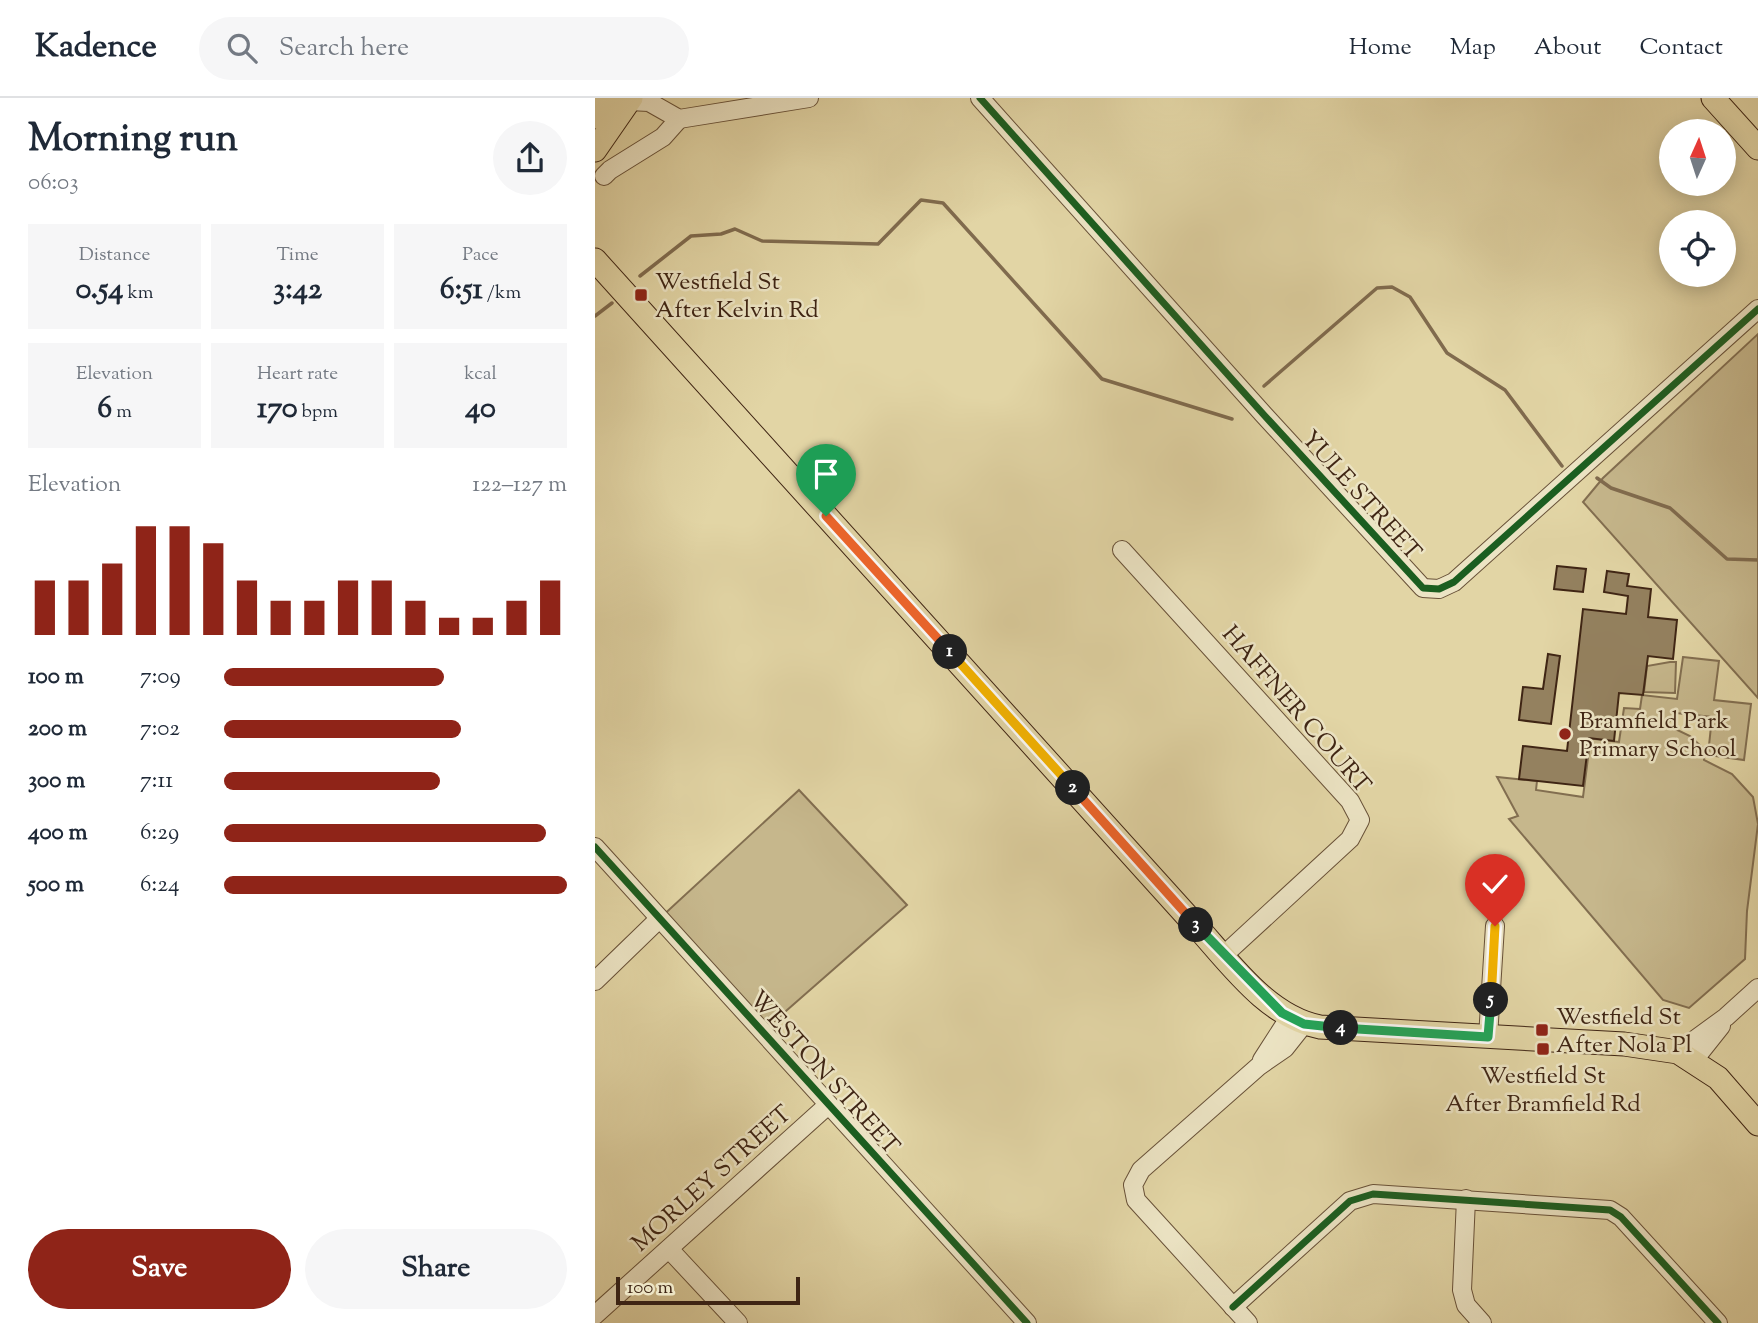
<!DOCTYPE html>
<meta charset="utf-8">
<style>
body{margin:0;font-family:"Sorts Mill Goudy",serif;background:#f6f6f7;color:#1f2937;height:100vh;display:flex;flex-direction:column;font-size:26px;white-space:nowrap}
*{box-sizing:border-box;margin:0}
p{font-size:23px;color:#747a83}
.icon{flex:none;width:38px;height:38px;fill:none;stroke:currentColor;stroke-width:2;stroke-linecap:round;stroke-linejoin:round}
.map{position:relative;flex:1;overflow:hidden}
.drawer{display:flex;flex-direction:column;background:#fff;width:595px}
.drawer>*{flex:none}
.needle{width:46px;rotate:3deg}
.tools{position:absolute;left:1064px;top:21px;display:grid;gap:14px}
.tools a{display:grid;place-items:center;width:77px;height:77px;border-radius:50%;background:#fff;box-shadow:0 4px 18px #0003;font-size:35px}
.scale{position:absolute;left:21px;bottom:18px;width:184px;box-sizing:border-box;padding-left:7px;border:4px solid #3f2514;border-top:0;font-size:19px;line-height:24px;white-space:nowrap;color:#3f2514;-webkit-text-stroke:5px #ece4c4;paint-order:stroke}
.pin{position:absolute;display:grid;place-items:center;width:60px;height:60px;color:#fff;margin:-72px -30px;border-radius:50% 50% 50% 0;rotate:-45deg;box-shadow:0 0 7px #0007}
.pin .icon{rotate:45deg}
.km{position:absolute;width:35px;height:35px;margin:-18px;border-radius:50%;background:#222;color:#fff;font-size:19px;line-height:35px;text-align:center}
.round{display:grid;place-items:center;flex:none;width:74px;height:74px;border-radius:37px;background:#f6f6f7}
.headline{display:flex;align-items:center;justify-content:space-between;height:119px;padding:0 28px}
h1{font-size:38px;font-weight:700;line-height:52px}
.stats{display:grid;grid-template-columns:repeat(3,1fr);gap:10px;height:119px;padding:7px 28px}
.stats div{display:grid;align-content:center;border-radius:0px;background:#f6f6f7;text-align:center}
.stats b{font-size:30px;font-weight:700}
.stats small{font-size:19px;font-weight:400}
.stats p{font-size:19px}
.chart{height:196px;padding:14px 28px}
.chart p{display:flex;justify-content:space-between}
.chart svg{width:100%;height:126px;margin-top:7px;stroke:#8f2418;stroke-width:6}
.action{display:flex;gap:14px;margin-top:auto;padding:14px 28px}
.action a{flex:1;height:80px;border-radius:42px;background:#8f2418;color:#fff;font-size:28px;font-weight:700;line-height:80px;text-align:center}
.action a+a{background:#f6f6f7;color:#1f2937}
ul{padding:0 28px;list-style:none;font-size:23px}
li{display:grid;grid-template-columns:112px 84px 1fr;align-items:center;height:52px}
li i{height:18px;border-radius:9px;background:#8f2418}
header{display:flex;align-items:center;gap:42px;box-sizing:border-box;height:98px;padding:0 35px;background:#fff;border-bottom:2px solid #e0e1e3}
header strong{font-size:33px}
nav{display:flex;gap:38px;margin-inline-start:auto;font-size:24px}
.search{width:490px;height:63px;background:#f6f6f7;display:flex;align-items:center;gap:18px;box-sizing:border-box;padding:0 24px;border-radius:38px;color:#747a83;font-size:26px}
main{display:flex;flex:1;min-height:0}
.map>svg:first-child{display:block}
.green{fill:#c6b78c;stroke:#826e50;stroke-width:2}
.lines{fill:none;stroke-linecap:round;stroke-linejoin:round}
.stream{stroke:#806b4e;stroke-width:3.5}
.building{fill:#94815f;stroke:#3f2514;stroke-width:2}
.minor-casing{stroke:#685138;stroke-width:20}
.major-casing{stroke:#3f2514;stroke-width:25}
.minor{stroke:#ece4c4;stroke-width:18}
.major{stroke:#e2d5a5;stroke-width:23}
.cycleway-casing{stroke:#ece4c4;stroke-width:11}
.cycleway{stroke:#1b5e20;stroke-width:7}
.split-1-casing{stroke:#fff;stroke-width:14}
.split-2-casing{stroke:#fff;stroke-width:14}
.split-3-casing{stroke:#fff;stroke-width:14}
.split-4-casing{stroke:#fff;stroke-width:14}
.split-5-casing{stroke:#fff;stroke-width:14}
.split-6-casing{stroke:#fff;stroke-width:14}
.split-1{stroke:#f0652b;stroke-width:9}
.split-2{stroke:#f5b400;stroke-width:9}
.split-3{stroke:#f0652b;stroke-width:9}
.split-4{stroke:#22a559;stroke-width:9}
.split-5{stroke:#22a559;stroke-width:9}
.split-6{stroke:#f5b400;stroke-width:9}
.poi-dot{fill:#8f2418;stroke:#ece4c4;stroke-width:2.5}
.labels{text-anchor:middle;stroke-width:5;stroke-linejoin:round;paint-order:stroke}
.poi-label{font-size:24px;fill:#3f2514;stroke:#ece4c4;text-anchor:start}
.street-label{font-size:24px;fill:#3f2514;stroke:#ece4c4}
</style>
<header>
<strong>Kadence</strong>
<div class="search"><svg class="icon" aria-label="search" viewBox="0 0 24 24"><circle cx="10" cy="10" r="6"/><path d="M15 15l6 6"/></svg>Search here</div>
<nav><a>Home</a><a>Map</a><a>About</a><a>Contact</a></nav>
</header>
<main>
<section class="drawer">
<div class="headline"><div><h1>Morning run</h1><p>06:03</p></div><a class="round"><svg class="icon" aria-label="share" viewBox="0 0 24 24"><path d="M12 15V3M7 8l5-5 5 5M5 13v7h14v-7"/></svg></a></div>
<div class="stats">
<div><p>Distance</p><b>0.54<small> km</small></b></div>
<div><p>Time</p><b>3:42</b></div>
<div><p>Pace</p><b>6:51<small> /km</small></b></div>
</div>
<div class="stats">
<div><p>Elevation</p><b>6<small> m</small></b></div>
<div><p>Heart rate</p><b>170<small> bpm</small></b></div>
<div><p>kcal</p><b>40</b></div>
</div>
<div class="chart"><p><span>Elevation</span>122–127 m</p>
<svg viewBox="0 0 160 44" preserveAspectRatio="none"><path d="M5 44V25M15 44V25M25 44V19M35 44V6M45 44V6M55 44V12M65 44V25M75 44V32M85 44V32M95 44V25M105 44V25M115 44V32M125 44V38M135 44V38M145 44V32M155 44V25"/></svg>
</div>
<ul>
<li><b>100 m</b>7:09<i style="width:64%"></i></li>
<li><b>200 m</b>7:02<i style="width:69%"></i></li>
<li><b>300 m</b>7:11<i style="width:63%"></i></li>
<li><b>400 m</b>6:29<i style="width:94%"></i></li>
<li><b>500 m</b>6:24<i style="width:100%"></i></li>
</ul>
<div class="action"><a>Save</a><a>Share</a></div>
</section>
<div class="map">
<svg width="1163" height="1225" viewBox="0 0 1163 1225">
<rect width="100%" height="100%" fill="#e2d5a5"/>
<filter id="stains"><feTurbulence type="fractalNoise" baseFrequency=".00286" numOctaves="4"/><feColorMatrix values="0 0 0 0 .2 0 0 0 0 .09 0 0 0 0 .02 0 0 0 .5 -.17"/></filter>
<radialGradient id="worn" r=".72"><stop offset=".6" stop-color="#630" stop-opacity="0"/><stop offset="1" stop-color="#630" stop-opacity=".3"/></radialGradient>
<g class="green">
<path d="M1163,236V600L988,404L1008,380Z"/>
<path d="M1088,559L1124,563L1119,602L1156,606L1149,662L1113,657L1117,619L1081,615L1072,627L1095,638L1110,652L1109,662L1137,676L1158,699L1163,726L1152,813L1150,861L1094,910L1068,902L914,721L923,718L902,679L942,683L941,692L988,699L994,652L982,649L983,639L1024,644L1029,610L1045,611L1047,597L1082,601Z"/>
<path d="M1075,564H1081L1080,595L1049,594L1052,568Z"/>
<path d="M204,692L312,807L167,934L64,821Z"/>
</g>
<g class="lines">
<g class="stream">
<path d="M45,178L96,138L126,136L140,131L167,143L283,146L326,102L348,105L507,281L637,321"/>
<path d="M0,218L17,205"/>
<path d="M669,288L782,190L797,189L815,199L852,255L910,292L967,368"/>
<path d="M1002,380L1016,390L1075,410L1132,461L1163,462"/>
</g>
</g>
<g class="building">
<path d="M962,468L991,471L988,494L959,491Z"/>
<path d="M1012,473L1034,476L1032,488L1056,491L1053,519L1082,522L1078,561L1053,558L1048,597L1024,595L1019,643L994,640L988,688L924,681L928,648L972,653L988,511L1031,516L1033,498L1009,494Z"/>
<path d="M953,556L965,558L956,626L924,622L928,589L948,591Z"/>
</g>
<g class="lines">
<g class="minor-casing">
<g id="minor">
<path d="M385,0L669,317L828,490L844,491L859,484L1163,211"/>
<path d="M34,3L54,4L84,21L214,0"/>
<path d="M9,78L15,72L68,39L84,21"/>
<path d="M527,452L755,703L765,722L755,741L629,857"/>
<path d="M0,749L432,1225"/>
<path d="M0,883L64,821"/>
<path d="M893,939L900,828"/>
<path d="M1083,954L1131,919L1163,890"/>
<path d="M667,962L694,920"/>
<path d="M1099,962L1126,928"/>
<path d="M871,1101L867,1192L871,1207L887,1225"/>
<path d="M74,1151L143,1225"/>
<path d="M638,1209L755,1103L778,1096L1015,1112L1026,1119L1123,1225"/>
<path d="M0,1217L233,1007"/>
<path d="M653,1225L541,1102L538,1087L546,1072L664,968L690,950L709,926"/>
</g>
</g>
<g class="major-casing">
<g id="major">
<path d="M1118,0L1163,50"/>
<path d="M0,19L11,0"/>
<path d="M0,52L36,0"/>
<path d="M0,162L593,819C631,859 669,918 725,929L1029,946L1083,954L1123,980L1163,1026"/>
</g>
</g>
<use href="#minor" class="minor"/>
<use href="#major" class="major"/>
<g class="cycleway-casing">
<g id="cycleway">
<path d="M385,0L669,317L828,490L844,491L859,484L1163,211"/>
<path d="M0,749L432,1225"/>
<path d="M638,1209L755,1103L778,1096L1015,1112L1026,1119L1123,1225"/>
</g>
</g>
<use href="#cycleway" class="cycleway"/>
</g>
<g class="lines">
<g class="split-1-casing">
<path id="split-1" d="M231,418L355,554"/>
</g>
<g class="split-2-casing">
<path id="split-2" d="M355,554L478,690"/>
</g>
<g class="split-3-casing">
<path id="split-3" d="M478,690L601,827"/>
</g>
<g class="split-4-casing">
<path id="split-4" d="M601,827L687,915L709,926L746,930"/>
</g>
<g class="split-5-casing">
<path id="split-5" d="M746,930L893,939L896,902"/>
</g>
<g class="split-6-casing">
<path id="split-6" d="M896,902L900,828"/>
</g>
<use href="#split-1" class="split-1"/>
<use href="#split-2" class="split-2"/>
<use href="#split-3" class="split-3"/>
<use href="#split-4" class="split-4"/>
<use href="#split-5" class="split-5"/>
<use href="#split-6" class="split-6"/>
</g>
<g class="poi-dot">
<rect x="39" y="190" width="14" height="14" rx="3.5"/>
<circle cx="970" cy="636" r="7"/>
<rect x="940" y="925" width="14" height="14" rx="3.5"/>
<rect x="941" y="944" width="14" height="14" rx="3.5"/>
</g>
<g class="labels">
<g class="poi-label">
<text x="60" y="191">Westfield St<tspan x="60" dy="28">After Kelvin Rd</tspan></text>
<text x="984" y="630">Bramfield Park<tspan x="984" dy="28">Primary School</tspan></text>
<text x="961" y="926">Westfield St<tspan x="961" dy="28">After Nola Pl</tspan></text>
<text x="948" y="985" text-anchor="middle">Westfield St<tspan x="948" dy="28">After Bramfield Rd</tspan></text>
</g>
<g class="street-label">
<text transform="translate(767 397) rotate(48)" y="8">YULE STREET</text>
<text transform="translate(702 611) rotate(49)" y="8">HAFFNER COURT</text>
<text transform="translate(230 974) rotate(48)" y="8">WESTON STREET</text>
<text transform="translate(116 1080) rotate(-42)" y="8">MORLEY STREET</text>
</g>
</g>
<rect width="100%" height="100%" filter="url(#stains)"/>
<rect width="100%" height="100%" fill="url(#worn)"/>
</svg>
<div class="tools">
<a><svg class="needle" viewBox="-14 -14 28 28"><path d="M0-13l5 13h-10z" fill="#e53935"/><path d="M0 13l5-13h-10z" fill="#747a83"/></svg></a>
<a><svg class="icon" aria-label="locate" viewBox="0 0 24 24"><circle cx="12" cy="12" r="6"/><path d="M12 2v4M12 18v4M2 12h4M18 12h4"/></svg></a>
</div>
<div class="scale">100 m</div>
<div class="pin" style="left:231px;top:418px;background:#1e9e55"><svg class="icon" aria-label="arrive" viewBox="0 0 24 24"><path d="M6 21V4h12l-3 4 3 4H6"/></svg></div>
<div class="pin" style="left:900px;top:828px;background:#d93025"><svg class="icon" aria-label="check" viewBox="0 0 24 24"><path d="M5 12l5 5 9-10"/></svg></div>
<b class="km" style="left:355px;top:554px">1</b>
<b class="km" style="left:478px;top:690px">2</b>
<b class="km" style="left:601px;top:827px">3</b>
<b class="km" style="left:746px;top:930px">4</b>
<b class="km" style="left:896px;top:902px">5</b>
</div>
</main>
